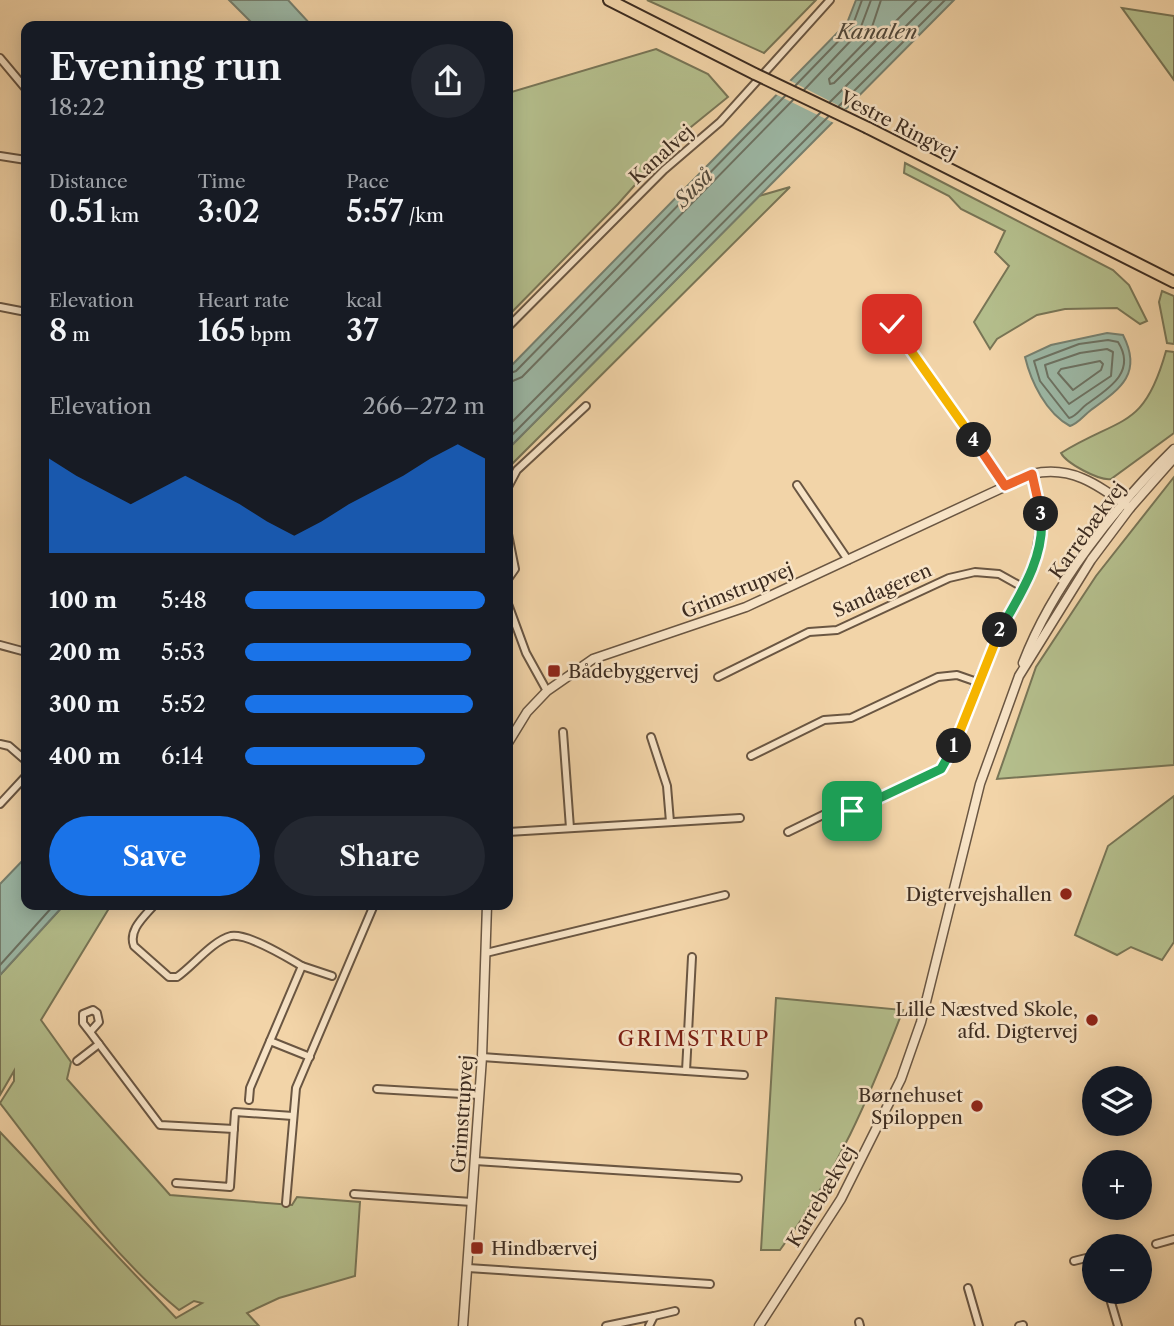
<!DOCTYPE html>
<meta charset="utf-8">
<style>
body{margin:0;font-family:"Libre Caslon Text",serif;background:#242831;color:#f1f3f6;height:100vh;display:flex;flex-direction:column;font-size:26px;white-space:nowrap}
*{box-sizing:border-box;margin:0}
p{font-size:23px;color:#9ea1a6}
.icon{flex:none;width:38px;height:38px;fill:none;stroke:currentColor;stroke-width:2;stroke-linecap:round;stroke-linejoin:round}
.map{position:relative;flex:1;overflow:hidden}
.sheet{position:absolute;left:21px;top:21px;width:492px;height:889px;display:flex;flex-direction:column;background:#171b24;border-radius:14px;box-shadow:0 4px 18px #0003}
.sheet>*{flex:none}
.buttons{position:absolute;left:1082px;top:1066px;display:grid;gap:14px}
.buttons a{display:grid;place-items:center;width:70px;height:70px;border-radius:50%;background:#171b24;box-shadow:0 4px 18px #0003;font-size:35px}
.pin{position:absolute;display:grid;place-items:center;width:60px;height:60px;color:#fff;margin:-30px;border-radius:14px;box-shadow:0 4px 10px #0006}
.km{position:absolute;width:35px;height:35px;margin:-18px;border-radius:50%;background:#222;color:#fff;font-size:19px;line-height:35px;text-align:center}
.round{display:grid;place-items:center;flex:none;width:74px;height:74px;border-radius:37px;background:#242831}
.overview{display:flex;align-items:center;justify-content:space-between;height:119px;padding:0 28px}
h1{font-size:38px;font-weight:600;line-height:52px}
.metrics{display:grid;grid-template-columns:repeat(3,1fr);gap:10px;height:119px;padding:7px 28px}
.metrics div{display:grid;align-content:center}
.metrics b{font-size:30px;font-weight:600}
.metrics small{font-size:19px;font-weight:400}
.metrics p{font-size:19px}
.chart{height:196px;padding:14px 28px}
.chart p{display:flex;justify-content:space-between}
.chart svg{width:100%;height:126px;margin-top:7px;fill:#1a73e8;opacity:.7}
.action{display:flex;gap:14px;margin-top:auto;padding:14px 28px}
.action a{flex:1;height:80px;border-radius:42px;background:#1a73e8;color:#fff;font-size:28px;font-weight:600;line-height:80px;text-align:center}
.action a+a{background:#242831;color:#f1f3f6}
ul{padding:0 28px;list-style:none;font-size:23px}
li{display:grid;grid-template-columns:112px 84px 1fr;align-items:center;height:52px}
li i{height:18px;border-radius:9px;background:#1a73e8}
.map>svg:first-child{display:block}
.green{fill:#b4be8c;stroke:#787556;stroke-width:2}
.water{fill:#9cb8a6;stroke:#768070;stroke-width:2}
.pier{fill:#f2d4a8}
.lines{fill:none;stroke-linecap:round;stroke-linejoin:round}
.shore{stroke:#6c7263;stroke-width:2}
.minor-casing{stroke:#6a5642;stroke-width:10}
.tertiary-casing{stroke:#6a5642;stroke-width:11}
.primary-casing{stroke:#3d2c20;stroke-width:14}
.minor{stroke:#f7e3c6;stroke-width:6}
.tertiary{stroke:#f7e3c6;stroke-width:8}
.primary{stroke:#f2d4a8;stroke-width:10}
.primary-bridge-casing{stroke:#3d2c20;stroke-width:14;stroke-linecap:butt}
.primary-bridge{stroke:#f2d4a8;stroke-width:10}
.split-1-casing{stroke:#fff;stroke-width:14}
.split-2-casing{stroke:#fff;stroke-width:14}
.split-3-casing{stroke:#fff;stroke-width:14}
.split-4-casing{stroke:#fff;stroke-width:14}
.split-5-casing{stroke:#fff;stroke-width:14}
.split-1{stroke:#22a559;stroke-width:9}
.split-2{stroke:#f5b400;stroke-width:9}
.split-3{stroke:#22a559;stroke-width:9}
.split-4{stroke:#f0652b;stroke-width:9}
.split-5{stroke:#f5b400;stroke-width:9}
.poi-dot{fill:#8f2418;stroke:#f7e3c6;stroke-width:2.5}
.labels{text-anchor:middle;stroke-width:5;stroke-linejoin:round;paint-order:stroke}
.street-label{font-size:19px;fill:#3d2c20;stroke:#f7e3c6}
.poi-label{font-size:19px;fill:#3d2c20;stroke:#f7e3c6;text-anchor:end}
.water-label{font-size:21px;font-style:italic;fill:#50483b;stroke:#f7e3c6}
.neighbourhood-label{font-size:21px;letter-spacing:2px;fill:#7a1f14;stroke:#f7e3c6}
</style>
<div class="map">
<svg width="1174" height="1326" viewBox="0 0 1174 1326">
<rect width="100%" height="100%" fill="#f2d4a8"/>
<filter id="stains"><feTurbulence type="fractalNoise" baseFrequency=".00286" numOctaves="4"/><feColorMatrix values="0 0 0 0 .2 0 0 0 0 .09 0 0 0 0 .02 0 0 0 .5 -.17"/></filter>
<radialGradient id="worn" r=".72"><stop offset=".6" stop-color="#630" stop-opacity="0"/><stop offset="1" stop-color="#630" stop-opacity=".3"/></radialGradient>
<g class="green">
<path d="M647,0H816L764,53Z"/>
<path d="M1122,8L1174,16V80Z"/>
<path d="M656,49L708,74L728,97L675,140L618,204L508,316V93Z"/>
<path d="M905,163L1113,270L1129,285L1147,321L1140,324L1117,308L1065,309L1037,315L997,339L990,349L974,322L1009,266L995,252L1005,231L961,209L949,196L904,173Z"/>
<path d="M790,187L508,468V449L759,196Z"/>
<path d="M1162,291L1174,296V344L1167,343L1159,302Z"/>
<path d="M1166,351L1174,352V433L1111,479C1099,481 1066,463 1061,453C1121,416 1144,430 1166,351Z"/>
<path d="M1174,477V765L997,779L1036,667L1096,576Z"/>
<path d="M1174,796V942L1162,960L1131,947L1117,955L1075,935L1108,846Z"/>
<path d="M64,905H111L41,1020L71,1062L67,1079L170,1195L292,1205L297,1197L360,1202L355,1276L279,1298L247,1313L259,1326H0V1132L176,1318L202,1303L194,1301L179,1310C108,1252 56,1175 0,1103L14,1081V1071L0,1095V975Z"/>
<path d="M776,998L903,1010C869,1098 837,1174 780,1250H761Z"/>
</g>
<g class="water">
<path d="M229,0H288L312,26H255Z"/>
<path d="M856,0H954L508,449V369L847,23Z"/>
<path d="M1107,333L1123,335C1143,374 1120,389 1091,410C1083,416 1079,423 1070,426C1046,413 1031,382 1025,357L1051,345Z"/>
<path d="M26,857V905H64L0,975V884Z"/>
</g>
<path class="pier" d="M787,79L849,111L836,124L773,93Z"/>
<g class="lines">
<g class="shore">
<path d="M881,0L868,39L829,79L830,84L834,83L917,0"/>
<path d="M795,86L852,27L862,0"/>
<path d="M804,90L859,32L871,0"/>
<path d="M830,102L932,0"/>
<path d="M839,106L945,0"/>
<path d="M1108,340L1118,342C1137,372 1108,389 1087,404C1080,409 1077,416 1069,418L1040,381L1034,361L1079,344Z"/>
<path d="M1107,349L1113,352L1111,376L1069,404L1048,377L1045,365L1080,353Z"/>
<path d="M1100,361L1103,364L1101,370L1073,390L1058,373L1061,369Z"/>
<path d="M508,374L516,371L785,96"/>
<path d="M508,383L522,377L793,100"/>
<path d="M508,426L820,113"/>
<path d="M508,439L828,117"/>
<path d="M0,965L54,905"/>
</g>
<g class="minor-casing">
<g id="minor">
<path d="M0,58L26,89"/>
<path d="M0,156L26,160"/>
<path d="M0,307L26,312"/>
<path d="M893,324L1005,486"/>
<path d="M508,327L664,170L720,122L830,0"/>
<path d="M797,485L848,560"/>
<path d="M508,487L517,470L586,406"/>
<path d="M508,534L515,569L508,579"/>
<path d="M508,604L526,653L547,691"/>
<path d="M0,645L26,652"/>
<path d="M718,677L809,632L837,630L949,578L975,572L999,574L1024,588"/>
<path d="M563,732L570,828"/>
<path d="M651,737L667,786L670,822"/>
<path d="M0,744L9,746L24,759"/>
<path d="M751,756L824,720L851,718L938,677L957,675L977,682"/>
<path d="M0,804L26,776"/>
<path d="M508,832L740,818"/>
<path d="M788,832L825,814L852,811L941,769L950,758L977,682L1000,631L1034,563L1042,519L1032,474"/>
<path d="M154,905C144,917 128,930 134,946L169,977H177C193,966 212,941 231,936C248,933 288,958 302,966L250,1088L249,1100"/>
<path d="M486,953L725,895"/>
<path d="M302,966L332,976"/>
<path d="M90,1032L99,1022L97,1013L93,1010L83,1014V1023L90,1032L160,1125L234,1129"/>
<path d="M270,1041L310,1057"/>
<path d="M482,1057L744,1075"/>
<path d="M77,1061L99,1044"/>
<path d="M686,1071L692,957"/>
<path d="M377,1089L479,1095"/>
<path d="M475,1161L738,1178"/>
<path d="M176,1183L230,1187L235,1112L293,1116"/>
<path d="M354,1194L472,1202"/>
<path d="M286,1203L296,1088L374,905"/>
<path d="M1156,1244L1174,1239"/>
<path d="M1074,1261L1094,1256"/>
<path d="M468,1268L710,1284"/>
<path d="M968,1288L979,1326"/>
<path d="M1108,1292L1118,1326"/>
<path d="M654,1316L675,1311"/>
<path d="M859,1322L860,1326"/>
<path d="M606,1326L654,1316L649,1326"/>
<path d="M1019,1326L1023,1325"/>
</g>
</g>
<g class="tertiary-casing">
<g id="tertiary">
<path d="M1023,663C1052,586 1116,506 1174,449"/>
<path d="M508,743L527,712L547,691L593,659L746,607L1032,474C1072,465 1098,485 1130,508"/>
<path d="M463,1326L482,1057L487,905"/>
<path d="M759,1326L841,1199L901,1079L921,1022L980,784L1019,676L1091,560L1130,508L1174,458"/>
</g>
</g>
<g class="primary-casing">
<g id="primary">
<path d="M609,0L755,74"/>
<path d="M868,128L1174,282"/>
</g>
</g>
<use href="#minor" class="minor"/>
<use href="#tertiary" class="tertiary"/>
<use href="#primary" class="primary"/>
<g class="primary-bridge-casing">
<path id="primary-bridge" d="M755,74L868,128"/>
</g>
<use href="#primary-bridge" class="primary-bridge"/>
</g>
<g class="lines">
<g class="split-1-casing">
<path id="split-1" d="M852,811L941,769L954,746"/>
</g>
<g class="split-2-casing">
<path id="split-2" d="M954,746L1000,630"/>
</g>
<g class="split-3-casing">
<path id="split-3" d="M1000,630C1020,595 1046,556 1041,514"/>
</g>
<g class="split-4-casing">
<path id="split-4" d="M974,440L1005,486L1032,474L1041,514"/>
</g>
<g class="split-5-casing">
<path id="split-5" d="M892,324L974,440"/>
</g>
<use href="#split-1" class="split-1"/>
<use href="#split-2" class="split-2"/>
<use href="#split-3" class="split-3"/>
<use href="#split-4" class="split-4"/>
<use href="#split-5" class="split-5"/>
</g>
<g class="poi-dot">
<rect x="547" y="664" width="14" height="14" rx="3.5"/>
<circle cx="1066" cy="894" r="7"/>
<circle cx="1092" cy="1020" r="7"/>
<circle cx="977" cy="1106" r="7"/>
<rect x="470" y="1241" width="14" height="14" rx="3.5"/>
</g>
<g class="labels">
<g class="street-label">
<text transform="translate(899 125) rotate(27)" y="7">Vestre Ringvej</text>
<text transform="translate(661 154) rotate(-42)" y="7">Kanalvej</text>
<text transform="translate(1087 530) rotate(-54)" y="7">Karrebækvej</text>
<text transform="translate(737 590) rotate(-22)" y="7">Grimstrupvej</text>
<text transform="translate(882 590) rotate(-24)" y="7">Sandageren</text>
<text transform="translate(462 1114) rotate(-86)" y="7">Grimstrupvej</text>
<text transform="translate(821 1196) rotate(-59)" y="7">Karrebækvej</text>
</g>
<g class="poi-label">
<text x="568" y="678" text-anchor="start">Bådebyggervej</text>
<text x="1052" y="901">Digtervejshallen</text>
<text x="1078" y="1016">Lille Næstved Skole,<tspan x="1078" dy="22">afd. Digtervej</tspan></text>
<text x="963" y="1102">Børnehuset<tspan x="963" dy="22">Spiloppen</tspan></text>
<text x="491" y="1255" text-anchor="start">Hindbærvej</text>
</g>
<g class="water-label">
<text x="877" y="39">Kanalen</text>
<text transform="translate(694 188) rotate(-45)" y="7">Suså</text>
</g>
<g class="neighbourhood-label">
<text x="694" y="1046">GRIMSTRUP</text>
</g>
</g>
<rect width="100%" height="100%" filter="url(#stains)"/>
<rect width="100%" height="100%" fill="url(#worn)"/>
</svg>
<div class="buttons">
<a><svg class="icon" aria-label="layers" viewBox="0 0 24 24"><path d="M12 4l9 5-9 5-9-5zM3 14l9 5 9-5"/></svg></a>
<a>+</a>
<a>−</a>
</div>
<div class="pin" style="left:852px;top:811px;background:#1e9e55"><svg class="icon" aria-label="arrive" viewBox="0 0 24 24"><path d="M6 21V4h12l-3 4 3 4H6"/></svg></div>
<div class="pin" style="left:892px;top:324px;background:#d93025"><svg class="icon" aria-label="check" viewBox="0 0 24 24"><path d="M5 12l5 5 9-10"/></svg></div>
<b class="km" style="left:954px;top:746px">1</b>
<b class="km" style="left:1000px;top:630px">2</b>
<b class="km" style="left:1041px;top:514px">3</b>
<b class="km" style="left:974px;top:440px">4</b>
<section class="sheet">
<div class="overview"><div><h1>Evening run</h1><p>18:22</p></div><a class="round"><svg class="icon" aria-label="share" viewBox="0 0 24 24"><path d="M12 15V3M7 8l5-5 5 5M5 13v7h14v-7"/></svg></a></div>
<div class="metrics">
<div><p>Distance</p><b>0.51<small> km</small></b></div>
<div><p>Time</p><b>3:02</b></div>
<div><p>Pace</p><b>5:57<small> /km</small></b></div>
</div>
<div class="metrics">
<div><p>Elevation</p><b>8<small> m</small></b></div>
<div><p>Heart rate</p><b>165<small> bpm</small></b></div>
<div><p>kcal</p><b>37</b></div>
</div>
<div class="chart"><p><span>Elevation</span>266–272 m</p>
<svg viewBox="0 0 160 44" preserveAspectRatio="none"><path d="M0 44V11L10 17L20 22L30 27L40 22L50 17L60 22L70 27L80 33L90 38L100 33L110 27L120 22L130 17L140 11L150 6L160 11V44z"/></svg>
</div>
<ul>
<li><b>100 m</b>5:48<i style="width:100%"></i></li>
<li><b>200 m</b>5:53<i style="width:94%"></i></li>
<li><b>300 m</b>5:52<i style="width:95%"></i></li>
<li><b>400 m</b>6:14<i style="width:75%"></i></li>
</ul>
<div class="action"><a>Save</a><a>Share</a></div>
</section>
</div>
